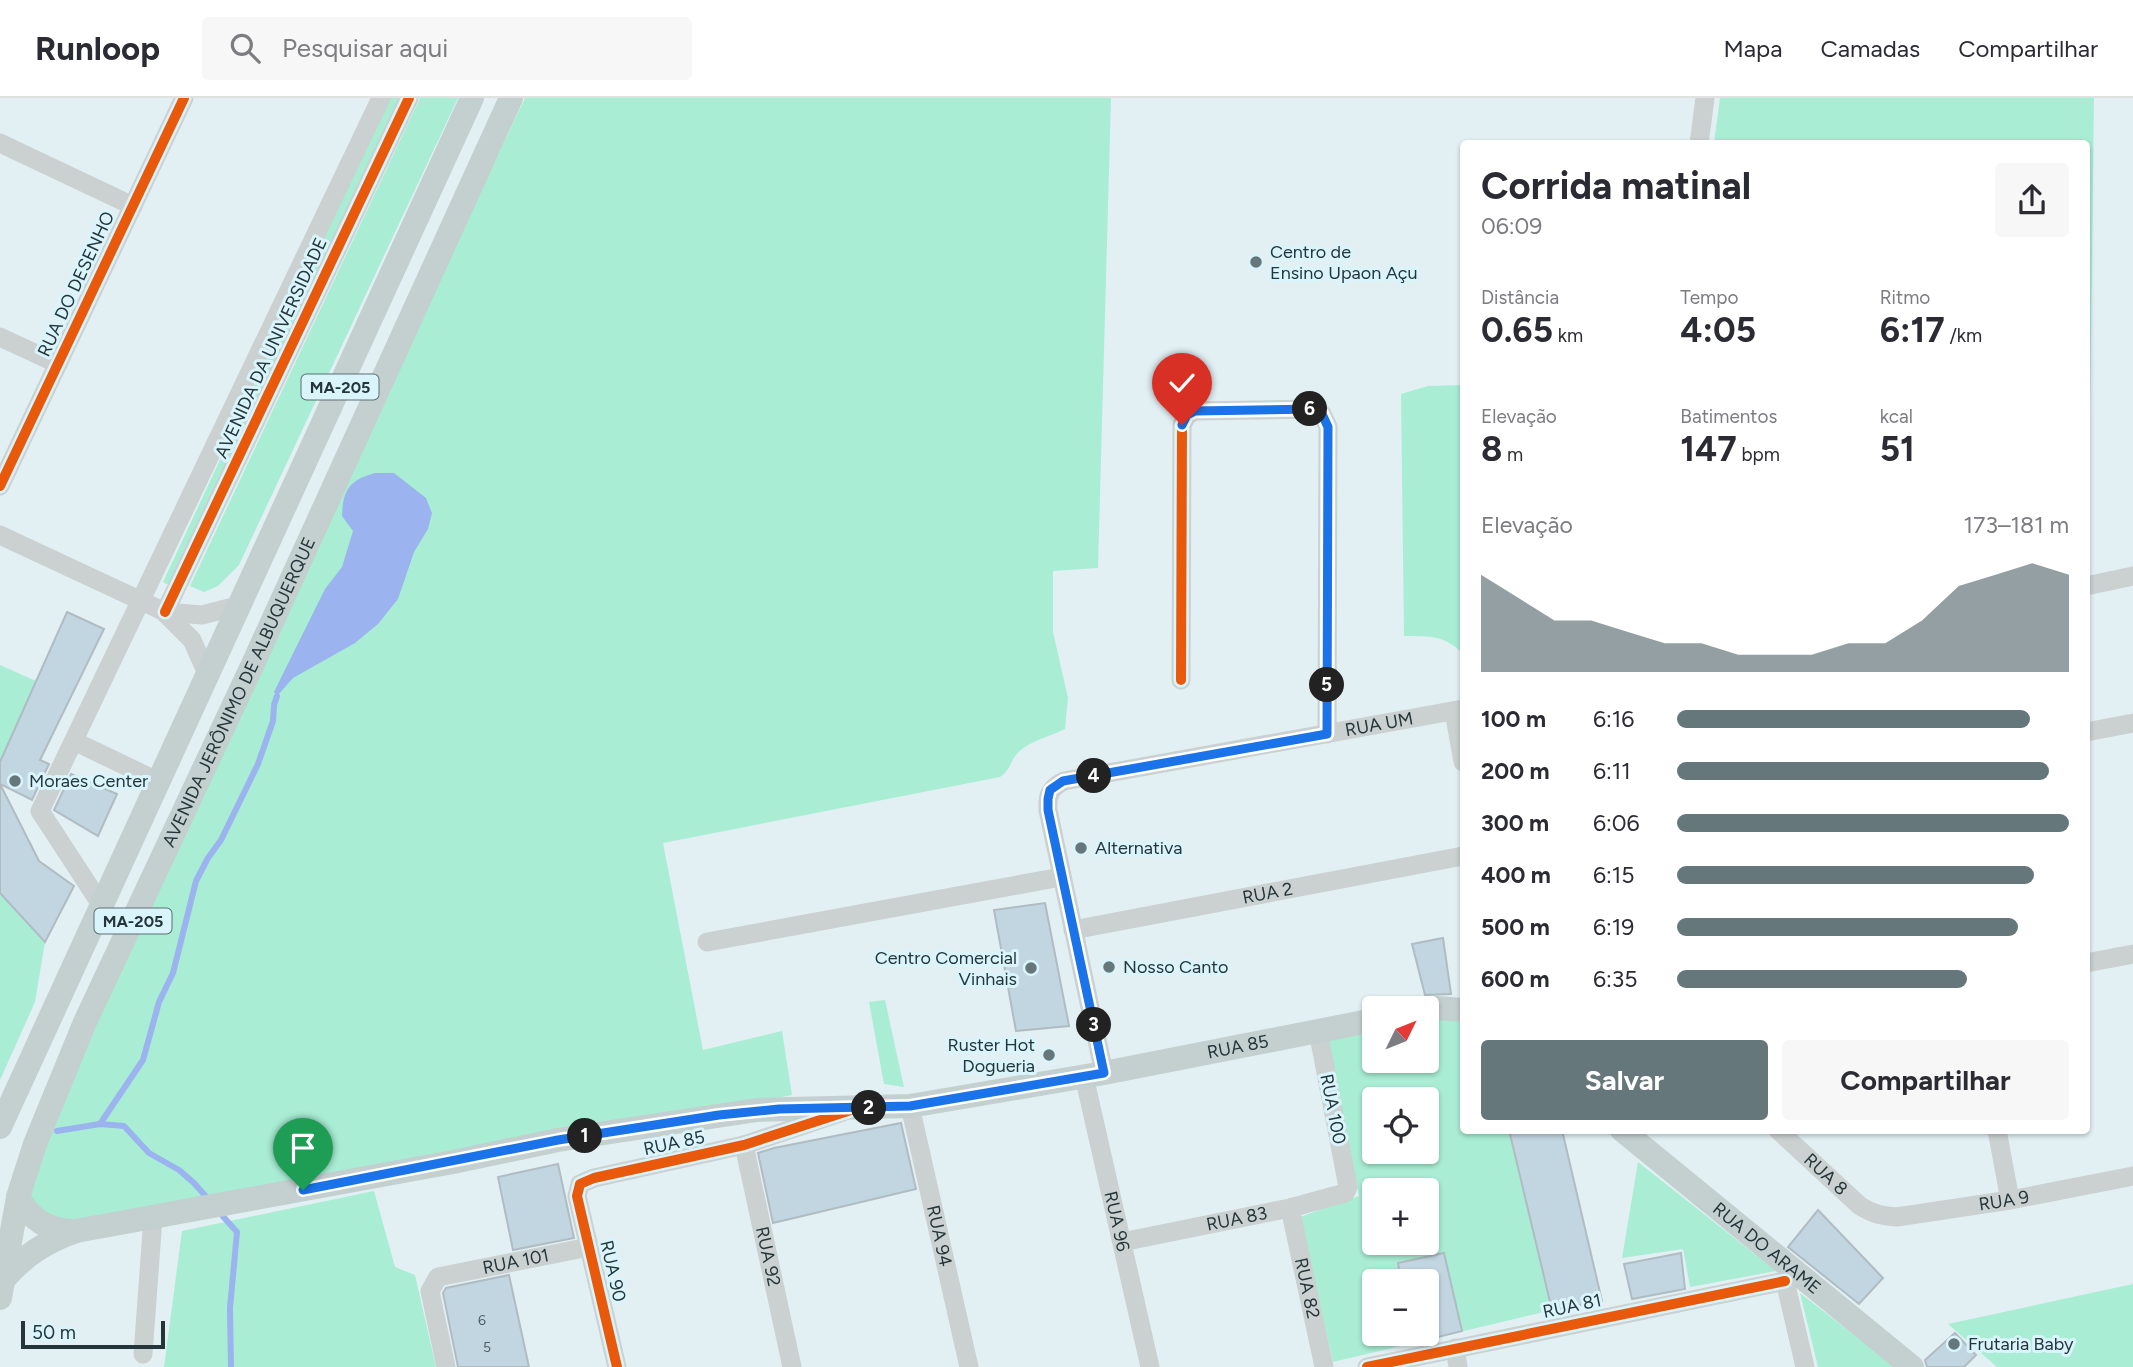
<!DOCTYPE html>
<html lang="pt">
<meta charset="utf-8">
<style>
body{margin:0;font-family:Figtree,sans-serif;background:#f7f7f7;color:#2b2b33;height:100vh;display:flex;flex-direction:column;font-size:26px;white-space:nowrap}
*{box-sizing:border-box;margin:0}
p{font-size:23px;color:#7c7c81}
.icon{flex:none;width:38px;height:38px;fill:none;stroke:currentColor;stroke-width:2;stroke-linecap:round;stroke-linejoin:round}
.map{position:relative;flex:1;overflow:hidden}
.drawer{position:absolute;left:1460px;top:42px;width:630px;height:994px;display:flex;flex-direction:column;background:#fff;border-radius:7px;box-shadow:0 2px 5px #0004}
.drawer>*{flex:none}
.needle{width:46px;rotate:47deg}
.buttons{position:absolute;left:1362px;top:898px;display:grid;gap:14px}
.buttons a{display:grid;place-items:center;width:77px;height:77px;border-radius:7px;background:#fff;box-shadow:0 2px 5px #0004;font-size:35px}
.scale{position:absolute;left:21px;bottom:18px;width:144px;box-sizing:border-box;padding-left:7px;border:4px solid #24363a;border-top:0;font-size:19px;line-height:24px;white-space:nowrap;color:#24363a;-webkit-text-stroke:5px #daf4fc;paint-order:stroke}
.pin{position:absolute;display:grid;place-items:center;width:60px;height:60px;color:#fff;margin:-72px -30px;border-radius:50% 50% 50% 0;rotate:-45deg;box-shadow:0 0 7px #0007}
.pin .icon{rotate:45deg}
.km{position:absolute;width:35px;height:35px;margin:-18px;border-radius:50%;background:#222;color:#fff;font-size:19px;line-height:35px;text-align:center}
.round{display:grid;place-items:center;flex:none;width:74px;height:74px;border-radius:7px;background:#f7f7f7}
.headline{display:flex;align-items:center;justify-content:space-between;height:119px;padding:0 21px}
h1{font-size:38px;font-weight:700;line-height:52px}
.metrics{display:grid;grid-template-columns:repeat(3,1fr);gap:10px;height:119px;padding:7px 21px}
.metrics div{display:grid;align-content:center}
.metrics b{font-size:35px;font-weight:700}
.metrics small{font-size:19px;font-weight:400}
.metrics p{font-size:19px}
.chart{height:196px;padding:14px 21px}
.chart p{display:flex;justify-content:space-between}
.chart svg{width:100%;height:126px;margin-top:7px;fill:#66777b;opacity:.7}
.button{display:flex;gap:14px;margin-top:auto;padding:14px 21px}
.button a{flex:1;height:80px;border-radius:7px;background:#66777b;color:#fff;font-size:28px;font-weight:700;line-height:80px;text-align:center}
.button a+a{background:#f7f7f7;color:#2b2b33}
ul{padding:0 21px;list-style:none;font-size:23px}
li{display:grid;grid-template-columns:112px 84px 1fr;align-items:center;height:52px}
li i{height:18px;border-radius:9px;background:#66777b}
header{display:flex;align-items:center;gap:42px;box-sizing:border-box;height:98px;padding:0 35px;background:#fff;border-bottom:2px solid #e1e1e2}
header strong{font-size:33px}
nav{display:flex;gap:38px;margin-inline-start:auto;font-size:24px}
.search{width:490px;height:63px;background:#f7f7f7;display:flex;align-items:center;gap:18px;box-sizing:border-box;padding:0 24px;border-radius:7px;color:#7c7c81;font-size:26px}
.map>svg:first-child{display:block}
.green{fill:#a9edd4;fill-rule:evenodd}
.water{fill:#9bb3ee}
.lines{fill:none;stroke-linecap:round;stroke-linejoin:round}
.stream{stroke:#9bb3ee;stroke-width:6}
.building{fill:#c2d6e1;stroke:#b0bcc2;stroke-width:2}
.minor{stroke:#cbd0d1;stroke-width:19}
.major{stroke:#c4cfd0;stroke-width:24}
.cycleway-casing{stroke:#daf4fc;stroke-width:15}
.cycleway{stroke:#e8590c;stroke-width:10}
.route-casing{stroke:#fff;stroke-width:14}
.route{stroke:#1a73e8;stroke-width:9}
.poi-dot{fill:#66777b;stroke:#daf4fc;stroke-width:2.5}
.labels{text-anchor:middle;stroke-width:6;stroke-linejoin:round;paint-order:stroke}
.number-label{font-size:14px;fill:#4c5e64}
.shield{fill:#daf4fc;stroke:#5b6f74;stroke-width:2}
.shield-label{font-size:16px;font-weight:bold;fill:#24363a}
.poi-label{font-size:18px;fill:#24363a;stroke:#daf4fc;text-anchor:start}
.street-label{font-size:18px;fill:#24363a;stroke:#daf4fc}
</style>
<header>
<strong>Runloop</strong>
<div class="search"><svg class="icon" aria-label="search" viewBox="0 0 24 24"><circle cx="10" cy="10" r="6"/><path d="M15 15l6 6"/></svg>Pesquisar aqui</div>
<nav><a>Mapa</a><a>Camadas</a><a>Compartilhar</a></nav>
</header>
<div class="map">
<svg width="2133" height="1269" viewBox="0 0 2133 1269">
<rect width="100%" height="100%" fill="#e2f0f4"/>
<g class="green">
<path d="M389,0H401L170,486H166L163,484Z"/>
<path d="M420,0H458L239,467L218,488L204,494L190,488Z"/>
<path d="M525,0H1111L1098,470L1053,473V534L1068,600L1065,631C1051,638 1026,644 1016,657C1009,666 1011,671 1000,679L663,745L703,952L782,933L792,997L454,1066L72,1135L19,1100L199,682Z"/>
<path d="M1720,0H2094L2088,475L2086,476V46L1714,45Z"/>
<path d="M1463,287V556C1444,536 1430,539 1404,538L1401,296L1428,288Z"/>
<path d="M0,567L36,583L0,664Z"/>
<path d="M0,795L45,844L35,904L0,982Z"/>
<path d="M885,902L904,989L884,986L869,904Z"/>
<path d="M1426,918L1463,923V1032L1510,1033L1552,1212L1333,1264L1300,1119L1359,1098L1326,936L1374,928V962H1426ZM1374,1001H1426V1054H1374ZM1374,1092H1426V1144H1374ZM1374,1183H1426V1236H1374Z"/>
<path d="M1638,1064L1776,1173L1690,1189L1683,1151L1622,1160Z"/>
<path d="M374,1093L395,1169L415,1177L436,1269H164L182,1133Z"/>
<path d="M2133,1186V1269H1997L1948,1226Z"/>
<path d="M1800,1195L1895,1269H1818Z"/>
</g>
<path class="water" d="M375,375H394L426,400L432,415L428,431L414,454L398,501L378,526L355,545L293,580L277,598L274,594L325,491L342,469L353,433L342,418C343,391 350,382 375,375Z"/>
<g class="lines">
<g class="stream">
<path d="M100,1026L143,962L159,904L173,875L196,783L208,760L221,742L258,666L273,623L274,607L277,598"/>
<path d="M57,1033L100,1026L124,1028L149,1055L179,1072L194,1085L210,1103"/>
<path d="M219,1114L237,1134L230,1210L231,1269"/>
</g>
</g>
<g class="building">
<path d="M67,514L104,531L40,662L49,666L32,702L0,686V664Z"/>
<path d="M71,676L117,696L98,738L54,712Z"/>
<path d="M0,686L39,763L74,788L45,844L0,795Z"/>
<path d="M1045,805L1069,928L1016,933L994,812Z"/>
<path d="M1443,840L1451,896L1425,897L1412,846Z"/>
<path d="M901,1025L916,1091L773,1125L758,1055L774,1050Z"/>
<path d="M1523,1032H1562L1602,1203L1552,1212L1510,1036Z"/>
<path d="M558,1066L574,1140L513,1152L498,1079Z"/>
<path d="M1818,1112L1883,1180L1859,1206L1788,1149Z"/>
<path d="M1444,1155L1462,1233L1426,1242V1183H1401L1398,1165Z"/>
<path d="M1681,1155L1685,1191L1632,1201L1624,1166Z"/>
<path d="M509,1177L529,1269H458L443,1195L446,1190Z"/>
<path d="M1955,1235L1976,1257L1964,1269H1927L1925,1262Z"/>
</g>
<g class="lines">
<g class="minor">
<path d="M0,45L133,108"/>
<path d="M1699,46L1705,0"/>
<path d="M0,239L58,266"/>
<path d="M0,388L184,0"/>
<path d="M0,437L165,514L202,517L241,507"/>
<path d="M2086,488L2133,478"/>
<path d="M165,514L409,0"/>
<path d="M165,515L192,542L208,578"/>
<path d="M1181,582L1182,327L1187,317L1195,313L1315,311L1322,316L1328,329L1327,636"/>
<path d="M1454,613L1463,664"/>
<path d="M2086,634L2133,625"/>
<path d="M74,643L159,684"/>
<path d="M102,808L40,713L381,0"/>
<path id="s1" d="M1073,832L1463,758"/>
<path d="M707,844L1061,779"/>
<path d="M2086,865L2133,856"/>
<path id="s2" d="M1104,975L1048,712C1047,697 1050,690 1064,683L1463,611"/>
<path id="s3" d="M1084,978L1150,1269"/>
<path id="s4" d="M910,1008L969,1269"/>
<path id="s5" d="M1778,1032L1860,1108C1873,1116 1882,1118 1897,1119L2010,1102L2133,1078"/>
<path d="M1997,1032L2010,1102"/>
<path id="s6" d="M744,1047L792,1269"/>
<path id="s7" d="M1290,1110L1324,1269"/>
<path id="s8" d="M1122,1144L1290,1110L1345,1095L1348,1089L1318,933"/>
<path d="M1793,1174L1785,1183L1805,1269"/>
<path d="M1455,1250L1458,1269"/>
<path d="M143,1256L153,1120"/>
<path id="s9" d="M446,1269L430,1193L438,1179L589,1149"/>
<path d="M617,1269L577,1098L580,1086L594,1080L744,1047L843,1014"/>
<path d="M1367,1269L1785,1183"/>
</g>
<g class="major">
<path d="M1426,912L1437,910L1463,912"/>
<path d="M0,1029L472,0"/>
<path id="s10" d="M1622,1032L1912,1269"/>
<path d="M18,1099C31,1122 48,1133 75,1133"/>
<path id="s11" d="M3,1182C24,1158 46,1143 76,1133L453,1064L558,1042L757,1012L910,1008L1104,975L1374,922"/>
<path id="s12" d="M0,1200L18,1099L35,1046L85,924L252,568L511,0"/>
</g>
<g class="cycleway-casing">
<g id="cycleway">
<path d="M0,388L184,0"/>
<path d="M165,514L409,0"/>
<path d="M1181,582L1182,327L1187,317L1195,313L1315,311L1322,316L1328,329L1327,636"/>
<path d="M617,1269L577,1098L580,1086L594,1080L744,1047L854,1011"/>
<path d="M1367,1269L1785,1183"/>
</g>
</g>
<use href="#cycleway" class="cycleway"/>
</g>
<g class="lines">
<g class="route-casing">
<path id="route" d="M303,1092L558,1042L719,1017L779,1011L910,1008L1104,975L1048,712V701L1050,692L1063,683L1327,636L1328,329L1322,316L1315,311L1195,313L1187,317L1182,327"/>
</g>
<use href="#route" class="route"/>
</g>
<g class="poi-dot">
<circle cx="1256" cy="164" r="7"/>
<circle cx="15" cy="683" r="7"/>
<circle cx="1081" cy="750" r="7"/>
<circle cx="1109" cy="869" r="7"/>
<circle cx="1031" cy="870" r="7"/>
<circle cx="1049" cy="957" r="7"/>
<circle cx="1954" cy="1246" r="7"/>
</g>
<g class="labels">
<g class="number-label">
<text x="482" y="1227">6</text>
<text x="487" y="1254">5</text>
</g>
<g class="shield">
<rect x="301.5" y="276.5" width="77" height="25" rx="5"/>
<rect x="94.5" y="810.5" width="77" height="25" rx="5"/>
</g>
<g class="shield-label">
<text x="340" y="295">MA-205</text>
<text x="133" y="829">MA-205</text>
</g>
<g class="poi-label">
<text x="1270" y="160">Centro de<tspan x="1270" dy="21">Ensino Upaon Açu</tspan></text>
<text x="29" y="689">Moraes Center</text>
<text x="1095" y="756">Alternativa</text>
<text x="1017" y="866" text-anchor="end">Centro Comercial<tspan x="1017" dy="21">Vinhais</tspan></text>
<text x="1123" y="875">Nosso Canto</text>
<text x="1035" y="953" text-anchor="end">Ruster Hot<tspan x="1035" dy="21">Dogueria</tspan></text>
<text x="1968" y="1252">Frutaria Baby</text>
</g>
<g class="street-label">
<text transform="translate(76 186) rotate(-65)" y="6">RUA DO DESENHO</text>
<text transform="translate(271 250) rotate(-65)" y="6">AVENIDA DA UNIVERSIDADE</text>
<text dy="6" stroke="none"><textPath href="#s12" startOffset="654">AVENIDA JERÔNIMO DE ALBUQUERQUE</textPath></text>
<text dy="6" stroke="none"><textPath href="#s2" startOffset="625">RUA UM</textPath></text>
<text dy="6" stroke="none"><textPath href="#s1" startOffset="198">RUA 2</textPath></text>
<text dy="6" stroke="none"><textPath href="#s11" startOffset="1267">RUA 85</textPath></text>
<text transform="translate(1333 1011) rotate(79)" y="6">RUA 100</text>
<text transform="translate(674 1045) rotate(-12)" y="6">RUA 85</text>
<text dy="6" stroke="none"><textPath href="#s5" startOffset="65">RUA 8</textPath></text>
<text dy="6" stroke="none"><textPath href="#s5" startOffset="259">RUA 9</textPath></text>
<text dy="6" stroke="none"><textPath href="#s8" startOffset="117">RUA 83</textPath></text>
<text dy="6" stroke="none"><textPath href="#s3" startOffset="149">RUA 96</textPath></text>
<text dy="6" stroke="none"><textPath href="#s4" startOffset="133">RUA 94</textPath></text>
<text dy="6" stroke="none"><textPath href="#s10" startOffset="187">RUA DO ARAME</textPath></text>
<text dy="6" stroke="none"><textPath href="#s6" startOffset="114">RUA 92</textPath></text>
<text dy="6" stroke="none"><textPath href="#s9" startOffset="173">RUA 101</textPath></text>
<text transform="translate(613 1173) rotate(77)" y="6">RUA 90</text>
<text dy="6" stroke="none"><textPath href="#s7" startOffset="82">RUA 82</textPath></text>
<text transform="translate(1572 1208) rotate(-12)" y="6">RUA 81</text>
</g>
</g>
</svg>
<div class="buttons">
<a><svg class="needle" viewBox="-14 -14 28 28"><path d="M0-13l5 13h-10z" fill="#e53935"/><path d="M0 13l5-13h-10z" fill="#7c7c81"/></svg></a>
<a><svg class="icon" aria-label="locate" viewBox="0 0 24 24"><circle cx="12" cy="12" r="6"/><path d="M12 2v4M12 18v4M2 12h4M18 12h4"/></svg></a>
<a>+</a>
<a>−</a>
</div>
<div class="scale">50 m</div>
<div class="pin" style="left:303px;top:1092px;background:#1e9e55"><svg class="icon" aria-label="arrive" viewBox="0 0 24 24"><path d="M6 21V4h12l-3 4 3 4H6"/></svg></div>
<div class="pin" style="left:1182px;top:327px;background:#d93025"><svg class="icon" aria-label="check" viewBox="0 0 24 24"><path d="M5 12l5 5 9-10"/></svg></div>
<b class="km" style="left:585px;top:1038px">1</b>
<b class="km" style="left:869px;top:1010px">2</b>
<b class="km" style="left:1094px;top:927px">3</b>
<b class="km" style="left:1094px;top:678px">4</b>
<b class="km" style="left:1327px;top:587px">5</b>
<b class="km" style="left:1310px;top:311px">6</b>
<section class="drawer">
<div class="headline"><div><h1>Corrida matinal</h1><p>06:09</p></div><a class="round"><svg class="icon" aria-label="share" viewBox="0 0 24 24"><path d="M12 15V3M7 8l5-5 5 5M5 13v7h14v-7"/></svg></a></div>
<div class="metrics">
<div><p>Distância</p><b>0.65<small> km</small></b></div>
<div><p>Tempo</p><b>4:05</b></div>
<div><p>Ritmo</p><b>6:17<small> /km</small></b></div>
</div>
<div class="metrics">
<div><p>Elevação</p><b>8<small> m</small></b></div>
<div><p>Batimentos</p><b>147<small> bpm</small></b></div>
<div><p>kcal</p><b>51</b></div>
</div>
<div class="chart"><p><span>Elevação</span>173–181 m</p>
<svg viewBox="0 0 160 44" preserveAspectRatio="none"><path d="M0 44V10L10 18L20 26L30 26L40 30L50 34L60 34L70 38L80 38L90 38L100 34L110 34L120 26L130 14L140 10L150 6L160 10V44z"/></svg>
</div>
<ul>
<li><b>100 m</b>6:16<i style="width:90%"></i></li>
<li><b>200 m</b>6:11<i style="width:95%"></i></li>
<li><b>300 m</b>6:06<i style="width:100%"></i></li>
<li><b>400 m</b>6:15<i style="width:91%"></i></li>
<li><b>500 m</b>6:19<i style="width:87%"></i></li>
<li><b>600 m</b>6:35<i style="width:74%"></i></li>
</ul>
<div class="button"><a>Salvar</a><a>Compartilhar</a></div>
</section>
</div>
